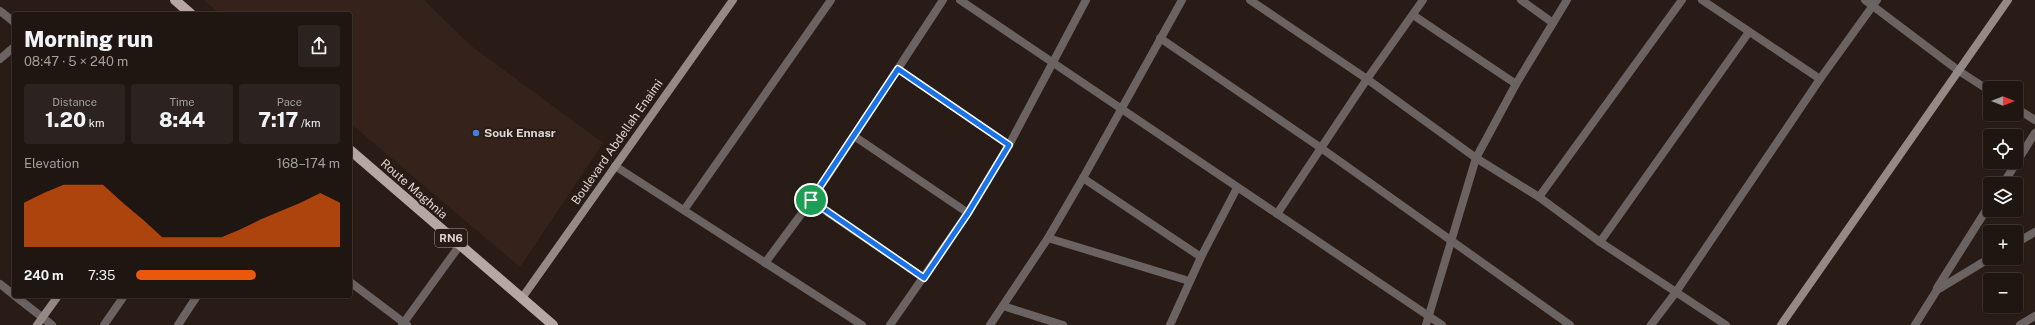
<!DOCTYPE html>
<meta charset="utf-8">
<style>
body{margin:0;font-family:"Public Sans",sans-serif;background:#2c221f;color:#f1f3f6;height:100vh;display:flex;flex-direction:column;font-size:15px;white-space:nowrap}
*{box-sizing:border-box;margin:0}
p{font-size:13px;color:#a19f9f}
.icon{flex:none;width:22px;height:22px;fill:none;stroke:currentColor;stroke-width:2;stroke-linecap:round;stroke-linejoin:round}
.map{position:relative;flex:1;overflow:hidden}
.drawer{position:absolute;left:12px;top:12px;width:340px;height:286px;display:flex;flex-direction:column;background:#1f1511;border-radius:4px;box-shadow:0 1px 3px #0004,0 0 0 1px #3c3431}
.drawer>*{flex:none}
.needle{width:26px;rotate:90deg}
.controls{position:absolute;left:1983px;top:81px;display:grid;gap:8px}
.controls a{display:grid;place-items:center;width:40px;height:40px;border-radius:4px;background:#1f1511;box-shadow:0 1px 3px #0004,0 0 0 1px #3c3431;font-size:20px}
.pin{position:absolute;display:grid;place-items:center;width:34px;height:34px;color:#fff;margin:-17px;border:2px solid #fff;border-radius:50%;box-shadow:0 1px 4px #0007}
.round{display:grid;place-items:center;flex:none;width:42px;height:42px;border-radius:4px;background:#2c221f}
.headline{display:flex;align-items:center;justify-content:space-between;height:68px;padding:0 12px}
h1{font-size:22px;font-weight:800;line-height:30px}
.stats{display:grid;grid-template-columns:repeat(3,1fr);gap:6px;height:68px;padding:4px 12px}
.stats div{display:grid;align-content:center;border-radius:4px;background:#2c221f;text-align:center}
.stats b{font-size:20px;font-weight:800}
.stats small{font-size:11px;font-weight:400}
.stats p{font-size:11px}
.chart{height:112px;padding:8px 12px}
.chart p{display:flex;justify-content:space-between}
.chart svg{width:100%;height:72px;margin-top:4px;fill:#ea580c;opacity:.7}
ul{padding:0 12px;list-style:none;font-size:13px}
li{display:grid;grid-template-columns:64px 48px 1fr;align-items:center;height:30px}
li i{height:10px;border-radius:5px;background:#ea580c}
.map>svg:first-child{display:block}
.built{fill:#35221b}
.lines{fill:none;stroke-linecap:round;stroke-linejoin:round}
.street{stroke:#6a6361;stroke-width:8}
.secondary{stroke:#958986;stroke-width:8}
.primary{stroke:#b6a7a3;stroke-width:10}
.route-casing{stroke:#fff;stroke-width:8}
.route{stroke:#1a73e8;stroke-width:5}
.shop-dot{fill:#3f7fe0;stroke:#291c17;stroke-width:1.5}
.labels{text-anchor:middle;stroke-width:4;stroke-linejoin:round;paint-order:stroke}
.shield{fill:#291c17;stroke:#a89e9a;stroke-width:1}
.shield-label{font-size:11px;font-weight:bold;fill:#dfd6d2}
.poi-label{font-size:12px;font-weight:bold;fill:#dfd6d2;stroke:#291c17;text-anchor:start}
.street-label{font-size:12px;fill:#dfd6d2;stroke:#291c17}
</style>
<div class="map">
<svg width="2035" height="325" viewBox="0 0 2035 325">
<rect width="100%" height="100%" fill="#291c17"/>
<path class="built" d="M204,0H424L470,45L603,143L520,267L350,123V14H220Z"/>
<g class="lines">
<g class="street">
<path d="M960,0L1442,325"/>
<path d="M1250,0L1367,79L1476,158L1539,197L1600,242L1726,325"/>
<path d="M1521,0L1553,23"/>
<path d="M1702,0L1820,79"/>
<path d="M1865,0L1959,71L1990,91"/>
<path d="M0,11L14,22"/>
<path d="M1413,15L1516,84"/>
<path d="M1160,38L1321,148L1570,325"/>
<path d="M0,59L14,47"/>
<path d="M898,69L1009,145"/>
<path d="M2016,108L2035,120"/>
<path d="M854,136L968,213"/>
<path d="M615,166L862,325"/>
<path d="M1083,178L1201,257"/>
<path d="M2003,184L2035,133"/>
<path d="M1539,197L1682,0"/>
<path d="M811,201L924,278"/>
<path d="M684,210L831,0"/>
<path d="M1277,214L1367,79L1423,0"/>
<path d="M1048,238L1189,281"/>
<path d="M1600,242L1749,32"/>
<path d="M2016,243L2035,232"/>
<path d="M765,263L811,201L943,0"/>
<path d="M350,282L407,325"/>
<path d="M0,284L14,295"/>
<path d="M1937,288L1990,204"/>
<path d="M15,296L52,325"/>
<path d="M1003,306L1063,325"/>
<path d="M104,325L124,296"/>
<path d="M178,325L197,296"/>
<path d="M402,325L460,245"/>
<path d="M890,325L968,213L1009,145L1086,0"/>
<path d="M990,325L1048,238L1083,178L1182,0"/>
<path d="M1170,325L1201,257L1237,188"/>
<path d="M1426,325L1476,158L1516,84L1567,0"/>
<path d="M1651,325L1676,292L1820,79L1877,0"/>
<path d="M1915,325L1937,290L1990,258"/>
<path d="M2020,325L2035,316"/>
</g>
<g class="secondary">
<path d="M522,298L733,0"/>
<path d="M37,325L58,296"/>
<path d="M1781,325L2008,0"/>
</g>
<g class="primary">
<path d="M175,0L191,14"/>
<path d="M350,150L553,325"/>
</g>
</g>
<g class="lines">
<g class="route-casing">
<path id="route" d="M898,69L1009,145L968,213L924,278L811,200Z"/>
</g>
<use href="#route" class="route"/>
</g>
<circle class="shop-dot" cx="476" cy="133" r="4"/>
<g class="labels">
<rect class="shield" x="435" y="229" width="32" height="18" rx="3"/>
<g class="shield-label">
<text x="451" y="242">RN6</text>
</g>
<g class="poi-label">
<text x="484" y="137">Souk Ennasr</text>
</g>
<g class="street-label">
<text transform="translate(617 142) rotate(-55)" y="4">Boulevard Abdellah Enaimi</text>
<text transform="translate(414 189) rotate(41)" y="4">Route Maghnia</text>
</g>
</g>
</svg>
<div class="controls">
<a><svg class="needle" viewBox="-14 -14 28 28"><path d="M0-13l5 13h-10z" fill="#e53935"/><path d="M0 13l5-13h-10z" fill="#a19f9f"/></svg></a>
<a><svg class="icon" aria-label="locate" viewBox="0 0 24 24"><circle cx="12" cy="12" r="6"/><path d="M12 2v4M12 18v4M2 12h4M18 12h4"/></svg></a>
<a><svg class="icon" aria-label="layers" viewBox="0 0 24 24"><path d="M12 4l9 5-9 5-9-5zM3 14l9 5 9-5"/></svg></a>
<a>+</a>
<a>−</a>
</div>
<div class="pin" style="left:811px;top:200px;background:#1e9e55"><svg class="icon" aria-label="arrive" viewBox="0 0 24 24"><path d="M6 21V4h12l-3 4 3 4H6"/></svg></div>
<section class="drawer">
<div class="headline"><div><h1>Morning run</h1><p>08:47 · 5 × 240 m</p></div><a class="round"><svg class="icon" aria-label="share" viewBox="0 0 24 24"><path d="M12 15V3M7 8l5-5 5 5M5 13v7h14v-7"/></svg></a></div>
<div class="stats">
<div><p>Distance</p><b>1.20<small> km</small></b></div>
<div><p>Time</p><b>8:44</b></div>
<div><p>Pace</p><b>7:17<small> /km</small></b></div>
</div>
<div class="chart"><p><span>Elevation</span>168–174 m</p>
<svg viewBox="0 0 160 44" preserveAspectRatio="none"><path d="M0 44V17L10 11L20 6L30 6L40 6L50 17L60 27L70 38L80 38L90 38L100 38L110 33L120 27L130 22L140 17L150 11L160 17V44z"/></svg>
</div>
<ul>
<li><b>240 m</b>7:35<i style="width:59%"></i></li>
</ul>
</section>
</div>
